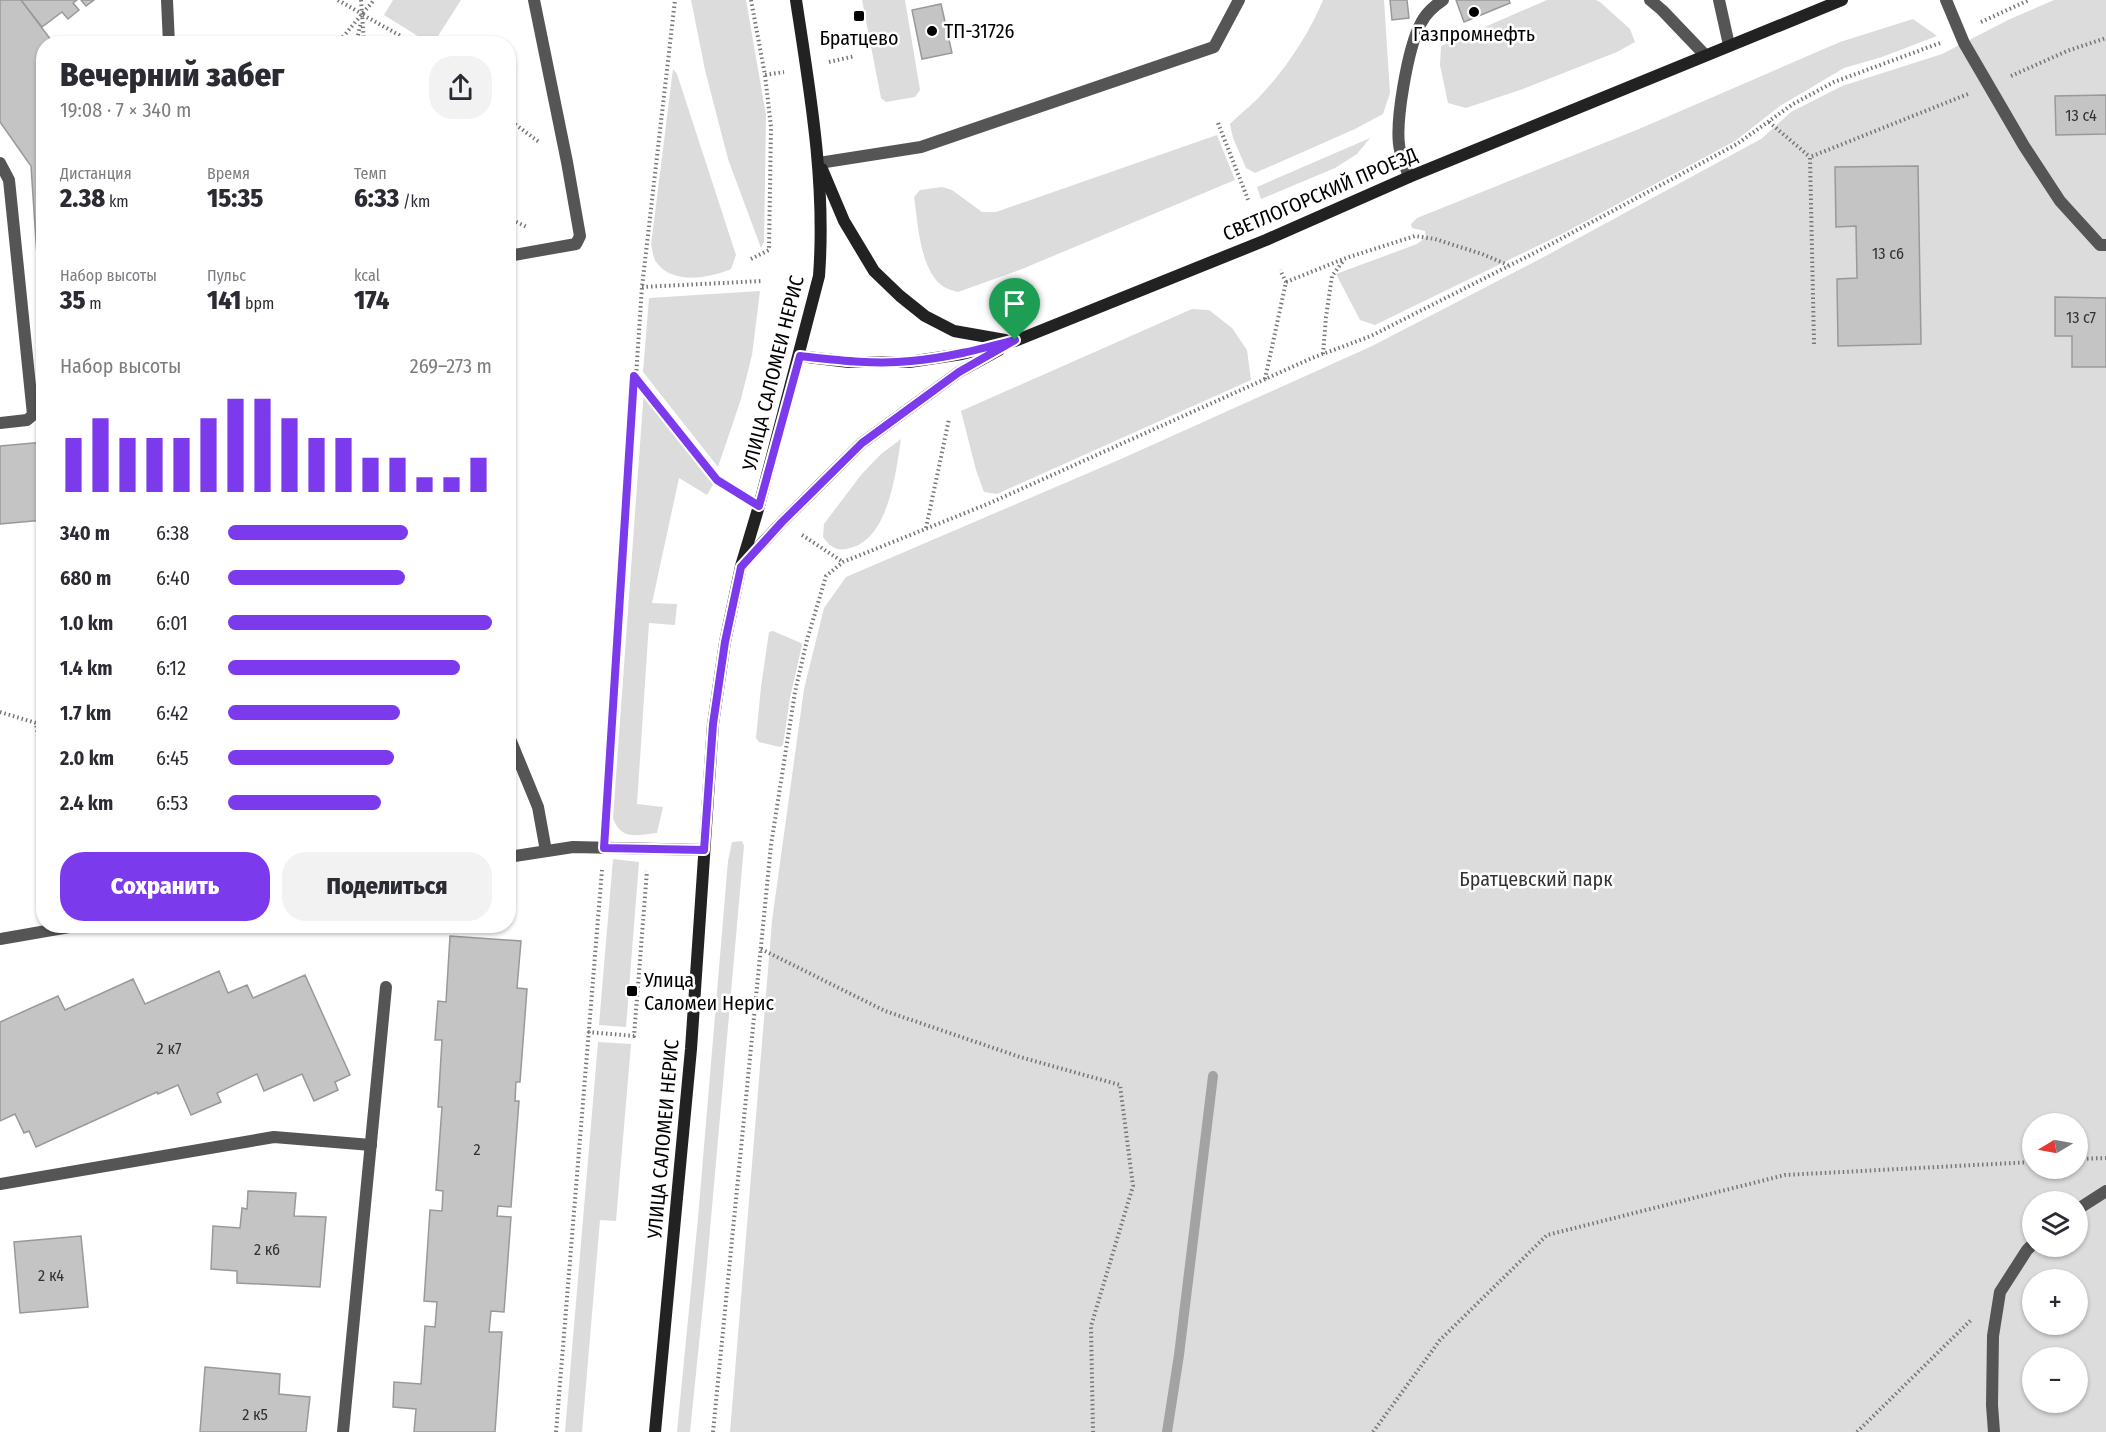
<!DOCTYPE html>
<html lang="ru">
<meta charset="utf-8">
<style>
body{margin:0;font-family:"Fira Sans Condensed",sans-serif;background:#f2f2f3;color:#2b2b33;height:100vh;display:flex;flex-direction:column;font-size:22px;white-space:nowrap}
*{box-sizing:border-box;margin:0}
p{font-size:20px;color:#7c7c81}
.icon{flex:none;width:33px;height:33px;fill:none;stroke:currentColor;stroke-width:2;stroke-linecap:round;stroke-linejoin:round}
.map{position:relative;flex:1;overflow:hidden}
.details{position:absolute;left:36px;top:36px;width:480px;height:897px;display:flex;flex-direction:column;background:#fff;border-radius:24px;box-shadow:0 2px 4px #0004}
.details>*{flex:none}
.needle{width:39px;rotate:260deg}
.controls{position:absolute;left:2022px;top:1113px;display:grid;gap:12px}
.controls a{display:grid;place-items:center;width:66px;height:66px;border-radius:50%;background:#fff;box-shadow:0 2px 4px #0004;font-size:30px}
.pin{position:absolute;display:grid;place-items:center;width:51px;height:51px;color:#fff;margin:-62px -26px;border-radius:50% 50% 50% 0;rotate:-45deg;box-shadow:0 0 6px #0007}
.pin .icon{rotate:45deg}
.round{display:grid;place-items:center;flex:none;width:63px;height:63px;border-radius:24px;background:#f2f2f3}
.headline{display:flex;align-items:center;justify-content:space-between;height:102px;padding:0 24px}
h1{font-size:33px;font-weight:800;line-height:45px}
.stats{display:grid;grid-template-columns:repeat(3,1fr);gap:9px;height:102px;padding:6px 24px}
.stats div{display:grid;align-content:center}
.stats b{font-size:26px;font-weight:800}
.stats small{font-size:16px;font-weight:400}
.stats p{font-size:16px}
.chart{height:168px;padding:12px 24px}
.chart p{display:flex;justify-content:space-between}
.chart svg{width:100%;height:108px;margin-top:6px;stroke:#7c3aed;stroke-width:6}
.action{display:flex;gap:12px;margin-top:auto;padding:12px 24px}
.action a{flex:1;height:69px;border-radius:24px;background:#7c3aed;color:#fff;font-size:24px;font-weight:800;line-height:69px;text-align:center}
.action a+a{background:#f2f2f3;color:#2b2b33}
ul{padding:0 24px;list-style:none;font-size:20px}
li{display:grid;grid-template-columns:96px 72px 1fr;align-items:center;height:45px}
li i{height:15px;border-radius:8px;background:#7c3aed}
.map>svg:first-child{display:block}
.green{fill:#dcdcdc;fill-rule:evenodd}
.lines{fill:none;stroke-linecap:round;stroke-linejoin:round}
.stream{stroke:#a3a3a3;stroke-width:10}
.building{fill:#c4c4c4;stroke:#999;stroke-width:1.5}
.path{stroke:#777;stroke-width:4;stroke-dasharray:1.5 3;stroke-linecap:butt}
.lane{stroke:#555;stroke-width:12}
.secondary{stroke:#222;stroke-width:12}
.route-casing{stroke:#fff;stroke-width:12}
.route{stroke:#7c3aed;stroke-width:8}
.poi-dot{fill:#000;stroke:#fff;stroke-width:2}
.labels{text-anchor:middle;stroke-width:5;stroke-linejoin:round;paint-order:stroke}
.number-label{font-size:16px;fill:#313131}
.poi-label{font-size:20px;fill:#000;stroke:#fff;text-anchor:start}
.street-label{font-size:20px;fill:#000;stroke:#fff}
.park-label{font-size:20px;fill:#333;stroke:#fff}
</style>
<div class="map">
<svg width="2106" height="1432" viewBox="0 0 2106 1432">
<rect width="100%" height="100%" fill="#fff"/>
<g class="green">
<path d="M393,0H461L433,44L429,43L384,15Z"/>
<path d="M691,0H746L766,115L764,242L761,248L728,159L705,70Z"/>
<path d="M862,0H905L920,90L915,97L886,102L881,98Z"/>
<path d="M1323,0H1384L1390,93L1383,114L1355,129L1255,173L1246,168L1233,138L1230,124C1240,114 1252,105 1261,95C1286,69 1310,32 1323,0Z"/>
<path d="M1547,0H1596L1600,2L1630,29L1635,42L1617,52L1523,89L1466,108L1448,103L1440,65L1441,46Z"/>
<path d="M2054,0H2106V1432H730L772,921L804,689L824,608L846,577L1121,459L1372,346L1540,259L1761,139L1791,112L1842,86L1942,54L2008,20ZM2032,1124H2078V1168H2032ZM2032,1202H2078V1246H2032ZM2032,1280H2078V1324H2032ZM2032,1358H2078V1402H2032Z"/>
<path d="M1913,19L1937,36L1882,57L1844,68L1780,106L1735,141L1560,235L1375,325L1360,320L1336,274L1417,244L1426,237L1425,231L1412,228L1411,224L1417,218L1639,129L1840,42Z"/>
<path d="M673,69L677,74L736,255L731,269C710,278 673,285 657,263C653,259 653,251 651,245Z"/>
<path d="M1217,135L1235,180L1022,269L958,292C954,291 948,289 944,287C920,272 918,223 914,197L920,190L942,187L952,190L982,212H996Z"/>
<path d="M1370,138L1357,154L1335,168L1261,199L1257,187Z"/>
<path d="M760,291L752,355L741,399L718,467L643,372L649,298Z"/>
<path d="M1192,309L1209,310L1232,328L1247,350L1251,380L997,494L984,492L976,470L961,411Z"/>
<path d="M644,389L714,483L707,495L679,478L652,603L677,604L675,625L649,623L637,804L663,807L657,833C637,835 621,841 613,818Z"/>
<path d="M901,439C896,471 889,539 850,548C837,552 830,547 823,537L824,524L861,475L881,454Z"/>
<path d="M773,631L801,643L802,645L790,698L783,745L780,747L759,742L756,738L761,687L769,632Z"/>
<path d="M742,841L744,846L706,1275L690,1432H677L698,1218L728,861L732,842Z"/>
<path d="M613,859L639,862L626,1027L599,1025Z"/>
<path d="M598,1042L631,1044L616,1221L600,1220L582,1432H565Z"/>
</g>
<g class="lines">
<path class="stream" d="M1167,1432L1179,1355L1213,1076"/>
</g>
<g class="building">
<path d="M0,0H21L54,44H44V316H41L31,166L0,122Z"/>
<path d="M21,0H77L73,3L79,10L68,19L62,12L42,27Z"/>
<path d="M81,0H94L86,6Z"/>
<path d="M1390,0H1407L1409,18L1392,20Z"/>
<path d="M1456,0H1509L1510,3L1464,22Z"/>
<path d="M941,4L952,53L922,59L912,10Z"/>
<path d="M2106,95V134L2056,135L2055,96Z"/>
<path d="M1918,166L1921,344L1838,346L1837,279L1857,278L1856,226L1836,227L1835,167Z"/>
<path d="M2055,297L2106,298V367H2072V336H2055Z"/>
<path d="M44,442V520L0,524V446Z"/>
<path d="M450,936L521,941L517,988L527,989L520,1082H516L515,1101H519L511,1207L498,1206L497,1216L511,1217L504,1312L491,1311L489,1332H502L495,1432H414L416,1409L393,1407L394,1382L421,1384L425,1326L435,1327L437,1302L424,1301L430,1210L442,1211L443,1191L436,1190L442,1107H438L442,1040H435L438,1001L446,1002Z"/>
<path d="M219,971L228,993L247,985L253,998L305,975L350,1075L335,1082L338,1090L314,1101L302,1074L264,1091L257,1074L217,1093L221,1102L191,1115L178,1085L158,1094L157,1092L36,1147L29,1131L24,1133L15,1114L0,1121V1022L58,996L65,1010L133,979L145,1004Z"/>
<path d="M248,1191L296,1193L294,1216L326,1217L320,1287L237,1283V1271L211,1269L213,1226L240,1228L242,1208L247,1209Z"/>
<path d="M81,1236L88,1307L20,1313L14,1242Z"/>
<path d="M205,1367L280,1374L279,1394L310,1397L306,1432H200Z"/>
</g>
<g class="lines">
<g class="path">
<path d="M338,0L362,14L364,44"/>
<path d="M361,0L362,14"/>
<path d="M751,0L765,75L784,72"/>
<path d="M363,15L399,35L410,44"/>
<path d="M1981,22L2029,0"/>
<path d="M337,44L374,0"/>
<path d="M356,44L361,22"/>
<path d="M829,62L855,56"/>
<path d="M2011,76L2067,51L2106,38"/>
<path d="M508,119L539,142"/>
<path d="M1769,122L1810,157"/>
<path d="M1218,123L1249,202"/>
<path d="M508,218L527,227"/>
<path d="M751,259L769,250L771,127L765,75"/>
<path d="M1286,282L1346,258L1415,236L1435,239L1482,254L1508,265"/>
<path d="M642,287L762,281"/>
<path d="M1814,344L1810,157L1968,94"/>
<path d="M1323,354L1326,317L1332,276L1344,260"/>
<path d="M635,377L717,480L739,493"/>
<path d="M1265,379L1286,282L1280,270"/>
<path d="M926,528L949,419"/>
<path d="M802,535L843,562"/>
<path d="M0,712L36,723L44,778"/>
<path d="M606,824L642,287L675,0"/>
<path d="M761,949L885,1011L1020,1057L1120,1085L1133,1186L1091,1326L1093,1432"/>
<path d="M588,1032L634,1036L647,871"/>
<path d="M2078,1159L2106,1158"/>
<path d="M556,1432L602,870"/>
<path d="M713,1432L771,845L795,692L807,640L826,576L843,562L990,503L1312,358L1371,336L1540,250L1737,144L1793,104L1834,82L1940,43"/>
<path d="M1373,1432L1440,1340L1547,1235L1785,1175L2032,1162"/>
<path d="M1857,1432L1971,1320"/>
</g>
<g class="lane">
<path d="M167,0L169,44"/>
<path d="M1650,0L1662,10L1705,55"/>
<path d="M1719,0L1729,45"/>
<path d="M1946,0L1964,43L2024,146L2060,201L2100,245H2106"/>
<path d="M0,163L9,180L33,415L27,420L0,423"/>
<path d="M819,163L921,147L1214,47L1239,0"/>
<path d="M1409,177C1406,168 1402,159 1400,150C1394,125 1408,47 1421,23C1426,13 1434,6 1443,0"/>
<path d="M508,256L576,244L580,236L567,162L534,0"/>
<path d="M508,734L538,807L546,851"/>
<path d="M508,857L573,847L704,850"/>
<path d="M0,939L75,926"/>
<path d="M0,1184L274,1137L371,1145"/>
<path d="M2078,1209L2106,1191"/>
<path d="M343,1432L386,987"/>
<path d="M1994,1432L1992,1405L1993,1336L2000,1292L2027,1250L2032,1245"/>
</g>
<g class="secondary">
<path d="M822,169L844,221L874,271L900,296L925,316L954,331L1005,340"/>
<path d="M799,356L849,362H909L962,354L1015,341L1266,240L1409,177L1842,0"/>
<path d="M744,563L782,522L862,443L959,372L999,350"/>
<path d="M655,1432L691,1049L713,724L725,642L741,566L759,506L819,276C826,183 810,92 796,0"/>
</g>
</g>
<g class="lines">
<g class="route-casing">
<path id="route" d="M1015,340L959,372L862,443L782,522L741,567L725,642L713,724L704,850L604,848L634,376L717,480L759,506L800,356C836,360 874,365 911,361C946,358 981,349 1015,340Z"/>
</g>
<use href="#route" class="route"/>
</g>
<g class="poi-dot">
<circle cx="1474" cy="12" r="6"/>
<rect x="853" y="10" width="12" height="12" rx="3"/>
<circle cx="932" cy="31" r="6"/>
<rect x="626" y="985" width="12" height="12" rx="3"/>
</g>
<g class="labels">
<g class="number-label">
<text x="2081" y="121">13 с4</text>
<text x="1888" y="259">13 с6</text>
<text x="2081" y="323">13 с7</text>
<text x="169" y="1054">2 к7</text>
<text x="477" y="1155">2</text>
<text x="267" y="1255">2 к6</text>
<text x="51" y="1281">2 к4</text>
<text x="255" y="1420">2 к5</text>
</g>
<g class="poi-label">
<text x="944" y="38">ТП-31726</text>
<text x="1474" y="41" text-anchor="middle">Газпромнефть</text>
<text x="859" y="45" text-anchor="middle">Братцево</text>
<text x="644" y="987">Улица<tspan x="644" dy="23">Саломеи Нерис</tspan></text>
</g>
<g class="street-label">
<text transform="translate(1320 194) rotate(-23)" y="7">СВЕТЛОГОРСКИЙ ПРОЕЗД</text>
<text transform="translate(773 373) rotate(-76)" y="7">УЛИЦА САЛОМЕИ НЕРИС</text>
<text transform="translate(663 1139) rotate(-85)" y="7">УЛИЦА САЛОМЕИ НЕРИС</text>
</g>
<g class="park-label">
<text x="1536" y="886">Братцевский парк</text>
</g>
</g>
</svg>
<div class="controls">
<a><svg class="needle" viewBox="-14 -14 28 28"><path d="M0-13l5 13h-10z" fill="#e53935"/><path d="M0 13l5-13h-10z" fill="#7c7c81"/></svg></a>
<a><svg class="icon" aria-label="layers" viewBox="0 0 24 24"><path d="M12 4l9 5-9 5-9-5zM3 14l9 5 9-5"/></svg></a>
<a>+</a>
<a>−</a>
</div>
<div class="pin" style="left:1015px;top:340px;background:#1e9e55"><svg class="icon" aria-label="arrive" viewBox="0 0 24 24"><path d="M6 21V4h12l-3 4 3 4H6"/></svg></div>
<section class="details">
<div class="headline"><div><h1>Вечерний забег</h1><p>19:08 · 7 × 340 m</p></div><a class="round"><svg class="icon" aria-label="share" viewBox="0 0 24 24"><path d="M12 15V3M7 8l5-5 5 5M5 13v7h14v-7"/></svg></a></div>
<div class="stats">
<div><p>Дистанция</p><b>2.38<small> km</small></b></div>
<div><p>Время</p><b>15:35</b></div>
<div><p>Темп</p><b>6:33<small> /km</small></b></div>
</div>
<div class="stats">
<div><p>Набор высоты</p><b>35<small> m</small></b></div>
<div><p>Пульс</p><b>141<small> bpm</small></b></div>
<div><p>kcal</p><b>174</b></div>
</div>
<div class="chart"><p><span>Набор высоты</span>269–273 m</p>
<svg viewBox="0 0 160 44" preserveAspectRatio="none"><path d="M5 44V22M15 44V14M25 44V22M35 44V22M45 44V22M55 44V14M65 44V6M75 44V6M85 44V14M95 44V22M105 44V22M115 44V30M125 44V30M135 44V38M145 44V38M155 44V30"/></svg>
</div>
<ul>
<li><b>340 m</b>6:38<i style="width:68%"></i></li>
<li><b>680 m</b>6:40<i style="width:67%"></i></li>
<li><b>1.0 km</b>6:01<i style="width:100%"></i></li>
<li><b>1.4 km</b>6:12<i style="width:88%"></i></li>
<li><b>1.7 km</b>6:42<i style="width:65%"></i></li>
<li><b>2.0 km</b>6:45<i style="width:63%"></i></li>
<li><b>2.4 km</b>6:53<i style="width:58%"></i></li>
</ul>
<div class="action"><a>Сохранить</a><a>Поделиться</a></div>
</section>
</div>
